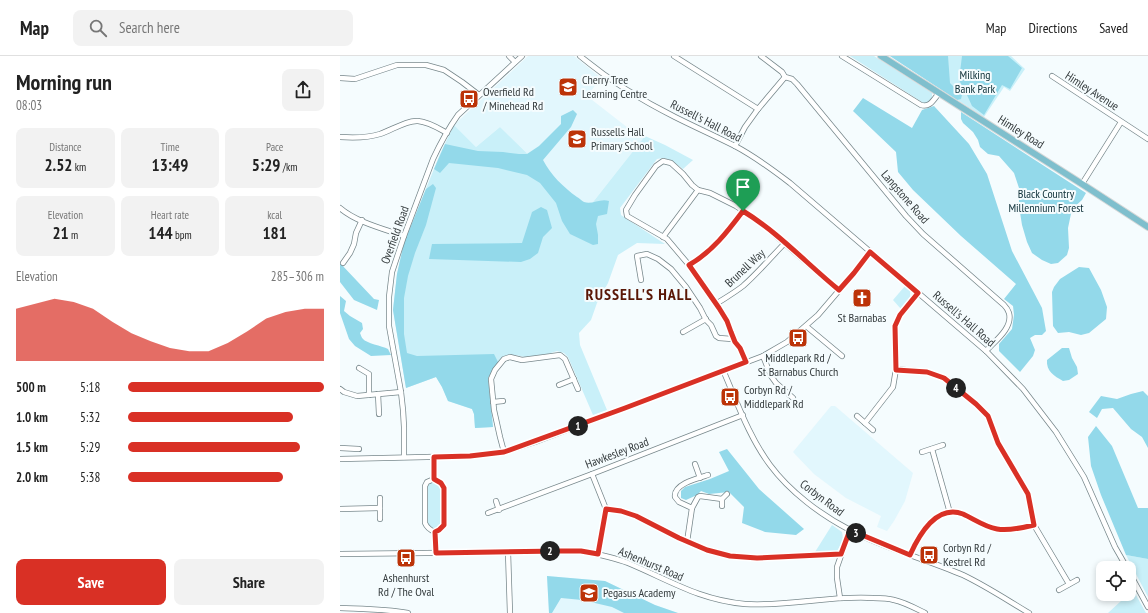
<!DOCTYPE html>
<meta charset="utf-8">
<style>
body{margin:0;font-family:"PT Sans Narrow",sans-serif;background:#f2f2f2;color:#222;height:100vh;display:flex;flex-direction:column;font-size:15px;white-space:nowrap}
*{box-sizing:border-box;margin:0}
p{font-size:13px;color:#767676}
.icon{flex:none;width:22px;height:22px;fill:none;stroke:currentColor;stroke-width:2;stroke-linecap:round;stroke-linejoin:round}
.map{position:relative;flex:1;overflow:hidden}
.details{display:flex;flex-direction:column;background:#fff;width:340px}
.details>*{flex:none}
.buttons{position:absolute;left:756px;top:505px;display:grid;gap:8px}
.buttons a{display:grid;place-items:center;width:40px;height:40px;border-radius:8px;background:#fff;box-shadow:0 2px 6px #0003;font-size:20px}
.pin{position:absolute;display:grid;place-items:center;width:34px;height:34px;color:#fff;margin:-41px -17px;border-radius:50% 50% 50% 0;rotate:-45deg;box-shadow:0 0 4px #0007}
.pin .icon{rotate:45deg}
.km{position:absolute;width:20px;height:20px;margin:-10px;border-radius:50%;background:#222;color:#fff;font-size:11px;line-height:20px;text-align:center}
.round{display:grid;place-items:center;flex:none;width:42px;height:42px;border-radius:8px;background:#f2f2f2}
.summary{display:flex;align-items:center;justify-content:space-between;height:68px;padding:0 16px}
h1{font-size:22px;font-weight:700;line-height:30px}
.metrics{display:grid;grid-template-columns:repeat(3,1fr);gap:6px;height:68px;padding:4px 16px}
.metrics div{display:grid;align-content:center;border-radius:8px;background:#f2f2f2;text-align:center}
.metrics b{font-size:17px;font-weight:700}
.metrics small{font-size:11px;font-weight:400}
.metrics p{font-size:11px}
.chart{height:112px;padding:8px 16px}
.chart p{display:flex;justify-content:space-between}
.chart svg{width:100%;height:72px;margin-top:4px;fill:#d93025;opacity:.7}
.cta{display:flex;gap:8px;margin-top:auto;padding:8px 16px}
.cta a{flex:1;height:46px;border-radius:8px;background:#d93025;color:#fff;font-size:16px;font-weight:700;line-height:46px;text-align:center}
.cta a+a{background:#f2f2f2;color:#222}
ul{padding:0 16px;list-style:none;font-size:13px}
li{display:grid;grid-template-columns:64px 48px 1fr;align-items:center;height:30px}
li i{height:10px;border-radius:5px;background:#d93025}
header{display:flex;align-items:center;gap:24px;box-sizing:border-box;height:56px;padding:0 20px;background:#fff;border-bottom:1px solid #e0e0e0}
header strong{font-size:19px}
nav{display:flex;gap:22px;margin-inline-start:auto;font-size:14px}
.search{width:280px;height:36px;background:#f2f2f2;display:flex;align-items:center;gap:10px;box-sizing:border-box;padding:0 14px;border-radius:8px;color:#767676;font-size:15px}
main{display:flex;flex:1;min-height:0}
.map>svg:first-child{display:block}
.built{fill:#e2f7fd}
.green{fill:#c9f0f9}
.forest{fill:#93d9ea}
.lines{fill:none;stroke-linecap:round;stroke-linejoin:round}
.minor-casing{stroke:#78888c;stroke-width:6}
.major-casing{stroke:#d6d8d8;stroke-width:8}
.minor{stroke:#fff;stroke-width:4.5}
.major{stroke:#7fbfcd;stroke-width:6}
.route-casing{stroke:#fff;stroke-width:8}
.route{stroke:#d93025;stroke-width:5}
.labels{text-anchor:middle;stroke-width:4;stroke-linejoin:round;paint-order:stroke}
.park-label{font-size:12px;fill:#0f3139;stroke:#f5fcfe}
.poi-label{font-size:12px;fill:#343b3d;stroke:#f5fcfe;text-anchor:start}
.street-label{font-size:12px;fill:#343b3d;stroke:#f5fcfe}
.district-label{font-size:16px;font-weight:bold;letter-spacing:1px;fill:#591706;stroke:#f5fcfe}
</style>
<header>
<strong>Map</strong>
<div class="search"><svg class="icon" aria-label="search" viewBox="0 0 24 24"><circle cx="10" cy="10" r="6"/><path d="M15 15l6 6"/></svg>Search here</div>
<nav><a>Map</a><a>Directions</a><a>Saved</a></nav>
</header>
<main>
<section class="details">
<div class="summary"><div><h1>Morning run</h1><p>08:03</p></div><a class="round"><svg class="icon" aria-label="share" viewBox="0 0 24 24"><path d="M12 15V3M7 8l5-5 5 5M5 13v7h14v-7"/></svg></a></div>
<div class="metrics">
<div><p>Distance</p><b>2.52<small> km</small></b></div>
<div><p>Time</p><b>13:49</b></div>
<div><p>Pace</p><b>5:29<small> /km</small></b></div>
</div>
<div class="metrics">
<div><p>Elevation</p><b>21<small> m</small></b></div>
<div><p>Heart rate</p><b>144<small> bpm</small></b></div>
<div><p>kcal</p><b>181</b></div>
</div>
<div class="chart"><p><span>Elevation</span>285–306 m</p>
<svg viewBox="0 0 160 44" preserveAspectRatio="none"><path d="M0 44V12L10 9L20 6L30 8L40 12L50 20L60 27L70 32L80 36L90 38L100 38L110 33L120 26L130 18L140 14L150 12L160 12V44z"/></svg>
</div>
<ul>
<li><b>500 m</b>5:18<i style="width:100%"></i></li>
<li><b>1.0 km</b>5:32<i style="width:84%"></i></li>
<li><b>1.5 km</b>5:29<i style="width:88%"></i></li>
<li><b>2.0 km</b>5:38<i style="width:79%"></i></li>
</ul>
<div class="cta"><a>Save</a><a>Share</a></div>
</section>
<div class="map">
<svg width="808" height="557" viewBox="0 0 808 557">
<rect width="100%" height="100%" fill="#f5fcfe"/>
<g class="built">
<path d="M188,0H234L261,22L247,40L292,75L305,80L246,155L160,71L136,91L114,69Z"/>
<path d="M491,350H495L573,417L565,445L554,465L547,475L537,471L541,460L506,442L474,418L453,396Z"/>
<path d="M207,520L265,525L315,549L338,557H209Z"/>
</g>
<g class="green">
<path d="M510,0H534L592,37V42L589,46L585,48Z"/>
<path d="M550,0H671L685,13L670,35L664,31L644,61Z"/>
<path d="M114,69L136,91L160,71L246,155L305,80L325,89L353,104L343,113C335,107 328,100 317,103L280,152L281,159L325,188L297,187L278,199L268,227L257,247L251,264L239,277L240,289L267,354L253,359L228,301L224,297L217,295L208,298L185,301L175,299H167L162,301L153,313L148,322L153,371L135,372L134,358L132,353L108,345L102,331L96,321L66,332L53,254L57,218L64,187L100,98Z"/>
<path d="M565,230L570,234V242L561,253L553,244Z"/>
<path d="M96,426L101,430L102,433V468C97,473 90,475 87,466L86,431L89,427Z"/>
<path d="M492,469L502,476C504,485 502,487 497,495L487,496H475Z"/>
<path d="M786,499L808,503V541Z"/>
<path d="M790,528L806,557H768L781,545L775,538H789V529Z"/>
</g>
<g class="forest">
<path d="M550,0H608L610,27L622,39L621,43L617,44Z"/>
<path d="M622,0H668L682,12L670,33L662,29L644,59L632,50L627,39L619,24Z"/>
<path d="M523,42L572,72L582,54L594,50L629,88L647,118L672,195L702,252L706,275L702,279H695L690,282L695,294L693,300L680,316L659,295V288L672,273L674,259L673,250L664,243L676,228L621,180L573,134L558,116L556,96L513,55Z"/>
<path d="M233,54L237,58L231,71L203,104C211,119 223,131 237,141C239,142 242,145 244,146C252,149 260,142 269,145L267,158L258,160L256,168L258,179V188L253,189L230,178L222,165L216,147L200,127L187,119L158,112L109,107L100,117L94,113L105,88L138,95L163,96L179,98H187L199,90L221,68V60Z"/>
<path d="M621,56L746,137L742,144L732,153L728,172L729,192L727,199L718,207L711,208L702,204L692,197L687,186L682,169L679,150V132L674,117L659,100L648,98L640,91L638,84L633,76L623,67L621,63Z"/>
<path d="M93,128L96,132L86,169L75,197L68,220L64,242V278L67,297L77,300L154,298L158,306L148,322L153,371L135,372L134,358L132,353L108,345L102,331L96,321L66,332L53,254L57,218L64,187L86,133Z"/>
<path d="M201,151L207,154L212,172L203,181L198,197L190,203L181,206L89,203L92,188L182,187L192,156Z"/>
<path d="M0,207L34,243L39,244L37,254L14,244L0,226Z"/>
<path d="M739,211L749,212L761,234L767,251L766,263L749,277L741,279L729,276L718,277L713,270L712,236L714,231L720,223Z"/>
<path d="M0,240L6,245L4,255L10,260L22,267L23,273L20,277C21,279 21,281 23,283C26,287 42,290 48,293L51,299L31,300L15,290L9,283L0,257Z"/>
<path d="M722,292H729L732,302L737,311L738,318L729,324L723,325C714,320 706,315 707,304Z"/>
<path d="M803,335L808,340V392L802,381L791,373L773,352L762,353L757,362L749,356L761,340L777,343L791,338Z"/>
<path d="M756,370L772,390L798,452H808V503L786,499L761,439L751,410L748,381Z"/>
<path d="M387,393L419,433L464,473L456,479L425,476L402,467L404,451L389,436L369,438L361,435L357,439L346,444L341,442V435L345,431L370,423L389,415L379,396Z"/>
<path d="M207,520L265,525L315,549L338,557H284L272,551L242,544L221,542L212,557H209Z"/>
</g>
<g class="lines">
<g class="minor-casing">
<g id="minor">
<path d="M169,0L175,6"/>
<path d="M240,0C269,24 301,44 335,61C355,71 375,80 395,90C414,100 433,114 450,127L646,295L683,333L716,376L744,421L775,491L787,512"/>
<path d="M334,0L418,53"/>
<path d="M421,0L442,16L445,21L452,23L457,28L566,160L583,178L664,249C666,251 668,254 669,257C673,272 655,285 646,295"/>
<path d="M502,0L581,49C590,52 594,43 599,37"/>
<path d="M712,20L808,83"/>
<path d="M0,22L15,23L57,9H86L104,14L122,26L139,39"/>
<path d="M0,81C14,82 27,82 40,78C52,74 67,64 78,65C89,66 98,72 107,77"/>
<path d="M395,90L405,71L418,53L445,21"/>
<path d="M742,128L781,66"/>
<path d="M0,152C16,166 44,173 64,180"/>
<path d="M323,181L358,134"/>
<path d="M3,207L10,197L14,188L16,177L22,164"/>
<path d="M349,209C372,196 388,175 403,155"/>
<path d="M301,224L297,200L307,198L318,203L331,213L346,231L360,252L366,264L371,269L376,280L379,282L392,283L395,286L400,292L406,306"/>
<path d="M376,248C385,242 394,237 403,230C418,217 431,201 445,187"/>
<path d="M466,270L502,300"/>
<path d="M343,276L366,263"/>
<path d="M395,286L387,265L379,252L349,209L327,183L287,160L286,154L295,139L316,110L323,105L331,107L343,118L352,129L358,134L370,137L396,150L419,165L483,221L499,234"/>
<path d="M423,300L431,320L436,327L453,342"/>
<path d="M19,312L29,318V339"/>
<path d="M556,313L587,316L605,322L636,348L648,360L658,387L688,438L694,469L729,528"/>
<path d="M383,314C397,346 409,381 430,409C450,436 481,459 510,474C546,493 586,503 623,519C646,530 667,544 689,557"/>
<path d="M219,329L234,323"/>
<path d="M0,333L4,336L17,340L61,336"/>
<path d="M38,338L39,358"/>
<path d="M153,346L163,345"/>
<path d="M517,360L533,374"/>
<path d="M525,367L553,331L556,313L555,270L560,259L578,237"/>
<path d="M0,392L19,393"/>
<path d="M592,393L610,457"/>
<path d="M164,396L160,381L154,354L151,323L155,314L164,303L170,301L182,304L220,299L225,303L238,333"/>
<path d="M582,396L603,389"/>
<path d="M64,401V371L63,354L61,336L49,270V241L52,216L64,180L93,103C100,88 108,73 118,59L182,0"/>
<path d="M94,401V423L101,427L104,432V469L99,474L95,476L96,497"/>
<path d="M0,403L130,400L164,396L195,386L285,352L423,300L447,286L478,259L514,217L530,196"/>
<path d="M355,408L360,422"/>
<path d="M252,418L266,453L258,498"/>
<path d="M94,423L87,426L85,430V467C87,472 90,474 95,476"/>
<path d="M40,442V463"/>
<path d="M156,445L159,454"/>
<path d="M382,450V443L387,438"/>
<path d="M352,452L358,441L360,440L382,443"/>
<path d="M0,453L40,452"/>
<path d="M266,453L281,455L296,460L339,482L367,494L390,500L417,502L501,498"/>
<path d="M148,457L252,418L403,359"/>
<path d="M347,486L352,452L339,446L335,441C333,428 358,422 368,419"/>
<path d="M168,496L170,557"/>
<path d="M0,498L241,495C257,498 273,501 288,507C329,524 359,544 405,548C448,551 490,539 533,542C540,542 547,542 554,544C564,546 575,552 585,557"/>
<path d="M570,499C579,479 596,448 623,458C634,463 645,471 657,473C669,475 682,472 694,469"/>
<path d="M789,516L808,551"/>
<path d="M719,534L737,524"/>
<path d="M500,542L497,522V511L510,474"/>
<path d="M0,552C23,553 45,553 68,557"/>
</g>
</g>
<g class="major-casing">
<path id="major" d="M541,0L742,128L808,171"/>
</g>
<use href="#minor" class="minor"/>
<use href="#major" class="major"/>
</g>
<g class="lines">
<g class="route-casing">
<path id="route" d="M403,155C439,177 467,208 499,234L514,217L530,196L578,237L560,259L555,270L556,314L587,316L604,322L636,348L648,360L658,387L688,438L694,469C682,472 669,475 657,473C645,471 634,463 623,458C596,448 579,479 570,499L510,474L501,498L417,502L390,500L367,494L339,482L296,460L281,455L266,453L258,498L241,495H220L96,497L95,476L99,474L104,469V432L101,427L94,423V401L130,400L164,396L285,352L406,306L400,292L395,286L391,276L387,265L379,252L349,209C372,196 388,175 403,155Z"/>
</g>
<use href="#route" class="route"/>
</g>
<defs>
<g id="school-square" transform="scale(1)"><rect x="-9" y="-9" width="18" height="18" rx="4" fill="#bc3308" stroke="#f5fcfe"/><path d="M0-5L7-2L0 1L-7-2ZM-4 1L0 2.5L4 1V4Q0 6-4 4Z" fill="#fff"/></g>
<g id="bus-square" transform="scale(1)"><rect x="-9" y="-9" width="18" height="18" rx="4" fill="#bc3308" stroke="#f5fcfe"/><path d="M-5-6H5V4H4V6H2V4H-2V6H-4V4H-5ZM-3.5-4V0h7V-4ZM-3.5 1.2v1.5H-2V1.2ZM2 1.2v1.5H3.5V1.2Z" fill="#fff"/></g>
<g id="church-square" transform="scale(1)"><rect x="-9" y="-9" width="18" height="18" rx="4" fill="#bc3308" stroke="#f5fcfe"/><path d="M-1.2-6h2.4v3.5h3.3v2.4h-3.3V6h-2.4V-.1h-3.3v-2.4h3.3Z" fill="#fff"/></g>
</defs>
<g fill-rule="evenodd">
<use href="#school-square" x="228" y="31"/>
<use href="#bus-square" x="129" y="43"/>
<use href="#school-square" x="237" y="83"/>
<use href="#church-square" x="522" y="242"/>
<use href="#bus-square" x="458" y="282"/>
<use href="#bus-square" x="390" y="341"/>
<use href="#bus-square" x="589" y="499"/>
<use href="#bus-square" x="66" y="502"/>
<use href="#school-square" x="249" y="537"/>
</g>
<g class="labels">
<g class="park-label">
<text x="635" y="23">Milking<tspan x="635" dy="14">Bank Park</tspan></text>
<text x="706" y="142">Black Country<tspan x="706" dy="14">Millennium Forest</tspan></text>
</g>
<g class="poi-label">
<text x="242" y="28">Cherry Tree<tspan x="242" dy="14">Learning Centre</tspan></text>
<text x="143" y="40">Overfield Rd<tspan x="143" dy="14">/ Minehead Rd</tspan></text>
<text x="251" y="80">Russells Hall<tspan x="251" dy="14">Primary School</tspan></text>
<text x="522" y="266" text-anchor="middle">St Barnabas</text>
<text x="458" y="306" text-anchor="middle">Middlepark Rd /<tspan x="458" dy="14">St Barnabus Church</tspan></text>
<text x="404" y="338">Corbyn Rd /<tspan x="404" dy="14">Middlepark Rd</tspan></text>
<text x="603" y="496">Corbyn Rd /<tspan x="603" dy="14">Kestrel Rd</tspan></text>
<text x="66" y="526" text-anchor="middle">Ashenhurst<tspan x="66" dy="14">Rd / The Oval</tspan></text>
<text x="263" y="541">Pegasus Academy</text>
</g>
<g class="street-label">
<text transform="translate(752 35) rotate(33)" y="4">Himley Avenue</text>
<text transform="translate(366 65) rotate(27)" y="4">Russell's Hall Road</text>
<text transform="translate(681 76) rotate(32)" y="4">Himley Road</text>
<text transform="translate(565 141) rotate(49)" y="4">Langstone Road</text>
<text transform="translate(55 179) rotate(-70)" y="4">Overfield Road</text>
<text transform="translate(405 212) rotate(-43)" y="4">Brunell Way</text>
<text transform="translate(624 263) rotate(41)" y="4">Russell's Hall Road</text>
<text transform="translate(277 397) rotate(-21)" y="4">Hawkesley Road</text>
<text transform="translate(482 442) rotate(37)" y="4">Corbyn Road</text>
<text transform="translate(311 508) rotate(23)" y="4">Ashenhurst Road</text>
</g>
<g class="district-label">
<text x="299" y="244">RUSSELL'S HALL</text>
</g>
</g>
</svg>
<div class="buttons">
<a><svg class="icon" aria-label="locate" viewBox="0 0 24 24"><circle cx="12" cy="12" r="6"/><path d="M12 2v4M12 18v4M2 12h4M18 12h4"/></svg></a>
</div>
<div class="pin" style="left:403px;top:155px;background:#1e9e55"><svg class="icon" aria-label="arrive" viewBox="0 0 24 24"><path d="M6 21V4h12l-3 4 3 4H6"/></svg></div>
<b class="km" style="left:238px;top:370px">1</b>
<b class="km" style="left:210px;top:495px">2</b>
<b class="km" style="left:516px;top:477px">3</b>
<b class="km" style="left:616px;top:332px">4</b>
</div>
</main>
